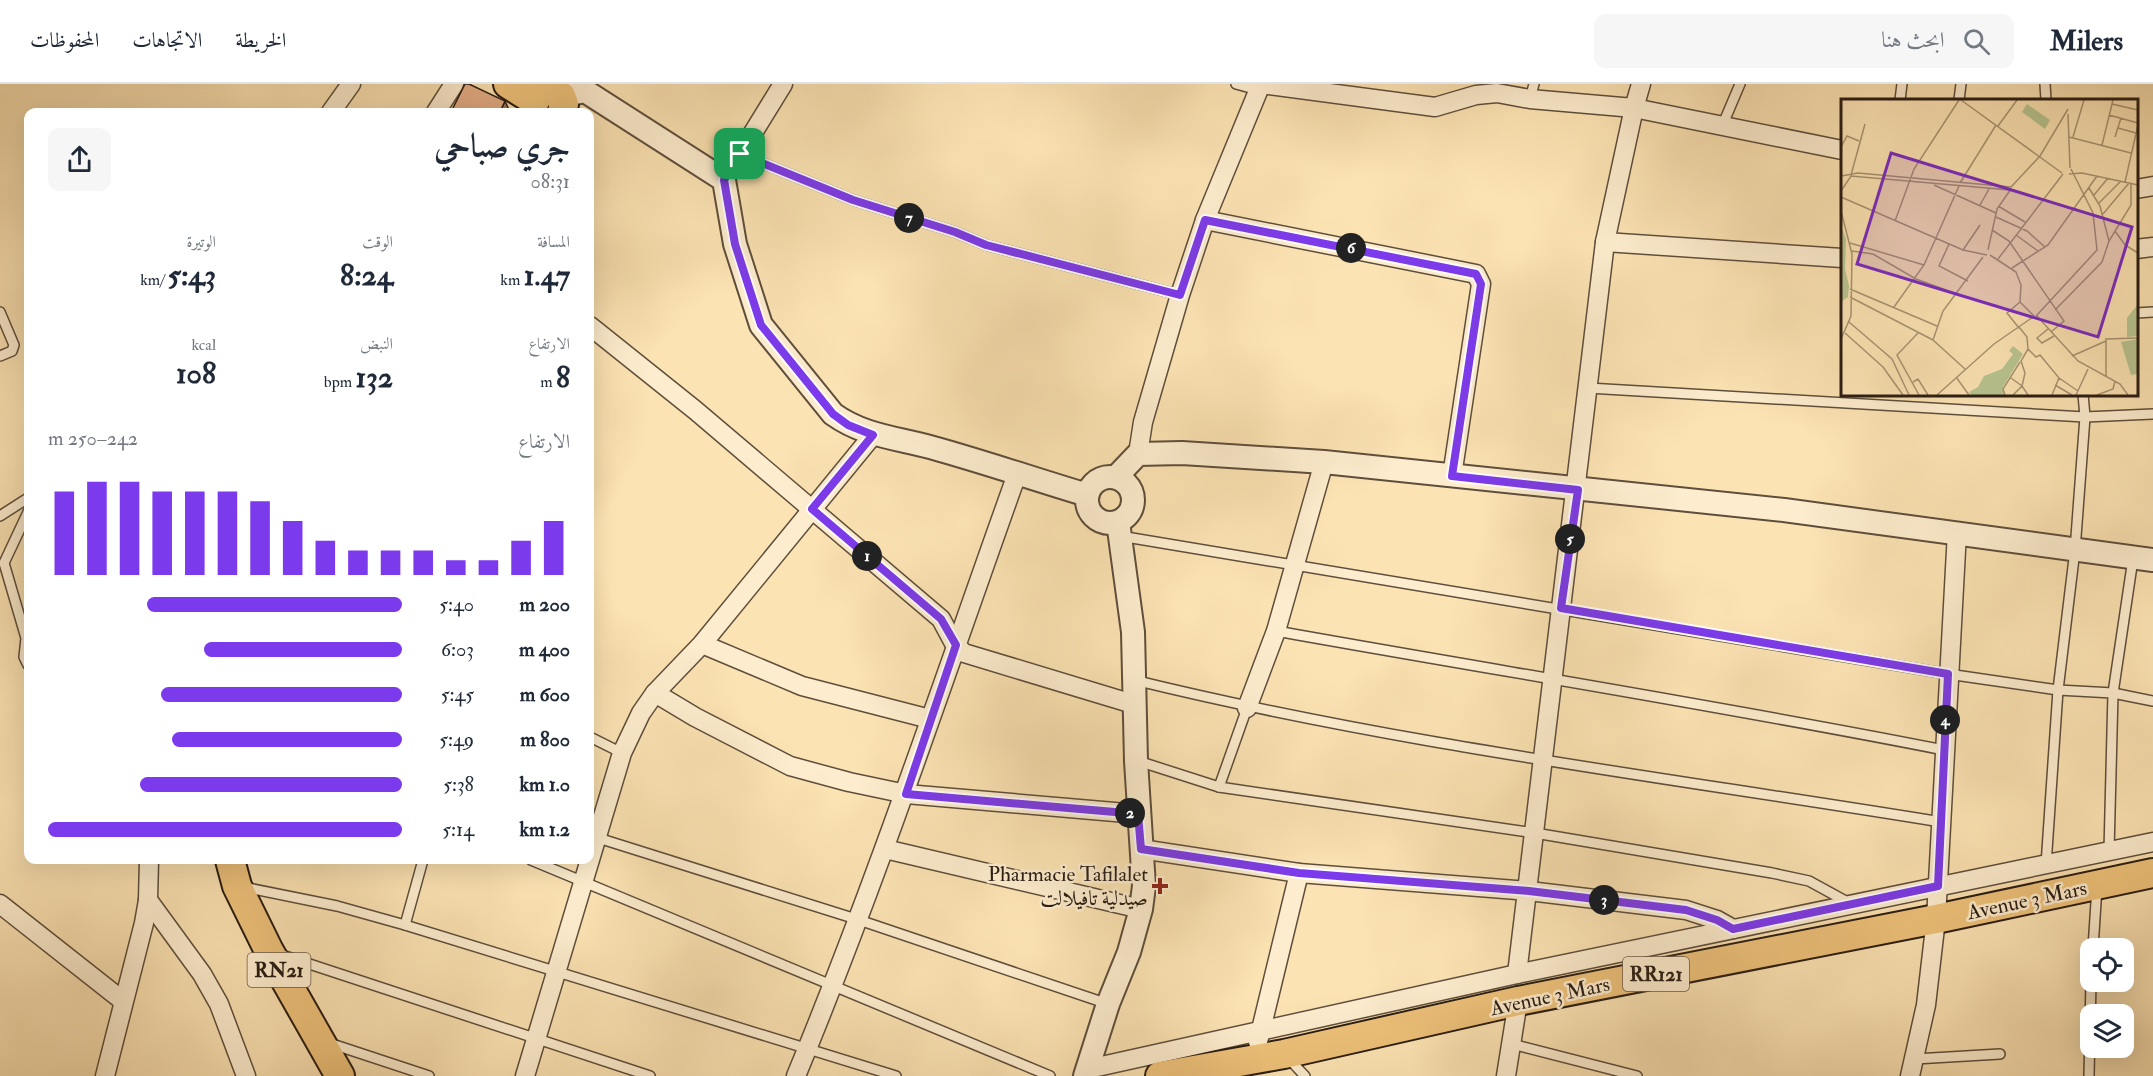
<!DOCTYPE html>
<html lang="ar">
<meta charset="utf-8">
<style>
body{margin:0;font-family:"IM FELL Double Pica",Amiri,serif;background:#f6f6f7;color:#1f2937;direction:rtl;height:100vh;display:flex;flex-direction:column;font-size:22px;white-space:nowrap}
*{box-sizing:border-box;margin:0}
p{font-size:20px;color:#747a83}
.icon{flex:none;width:33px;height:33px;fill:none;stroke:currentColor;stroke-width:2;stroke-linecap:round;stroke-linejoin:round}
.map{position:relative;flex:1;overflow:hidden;direction:ltr}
.drawer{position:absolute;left:24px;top:24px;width:570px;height:756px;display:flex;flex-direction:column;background:#fff;border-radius:12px;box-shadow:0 6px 24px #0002;direction:rtl}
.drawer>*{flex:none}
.tools{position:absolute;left:2080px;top:854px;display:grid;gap:12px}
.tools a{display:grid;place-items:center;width:54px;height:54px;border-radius:12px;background:#fff;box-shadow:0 6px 24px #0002;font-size:30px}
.pin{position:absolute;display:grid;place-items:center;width:51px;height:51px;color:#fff;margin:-26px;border-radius:12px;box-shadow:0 3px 9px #0006}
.km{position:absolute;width:30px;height:30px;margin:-15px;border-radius:50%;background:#222;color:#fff;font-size:16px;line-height:30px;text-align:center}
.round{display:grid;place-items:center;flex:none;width:63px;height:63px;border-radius:12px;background:#f6f6f7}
.head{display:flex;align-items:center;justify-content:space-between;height:102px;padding:0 24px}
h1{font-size:33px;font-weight:700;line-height:45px}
.figures{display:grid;grid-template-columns:repeat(3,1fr);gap:9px;height:102px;padding:6px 24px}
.figures div{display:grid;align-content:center}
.figures b{font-size:30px;font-weight:700}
.figures small{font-size:16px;font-weight:400}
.figures p{font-size:16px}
.chart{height:168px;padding:12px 24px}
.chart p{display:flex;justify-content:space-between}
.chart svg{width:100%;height:108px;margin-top:6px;stroke:#7c3aed;stroke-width:6}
ul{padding:0 24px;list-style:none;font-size:20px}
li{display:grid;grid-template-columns:96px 72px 1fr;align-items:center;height:45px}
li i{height:15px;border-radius:8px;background:#7c3aed}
header{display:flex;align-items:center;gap:36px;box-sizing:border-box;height:84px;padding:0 30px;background:#fff;border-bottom:2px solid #e0e1e3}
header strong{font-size:28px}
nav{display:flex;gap:33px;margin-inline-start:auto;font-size:21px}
.search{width:420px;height:54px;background:#f6f6f7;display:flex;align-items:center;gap:15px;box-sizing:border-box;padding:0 21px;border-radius:12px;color:#747a83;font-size:22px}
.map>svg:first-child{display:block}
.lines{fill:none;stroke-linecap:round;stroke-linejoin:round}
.service-casing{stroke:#5e4e3c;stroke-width:12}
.minor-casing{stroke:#5e4e3c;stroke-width:21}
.tertiary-casing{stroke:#5e4e3c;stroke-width:26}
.primary-casing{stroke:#2a1d14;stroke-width:32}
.service{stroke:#fdedce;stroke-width:9}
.minor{stroke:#fdedce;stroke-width:18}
.tertiary{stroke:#fdedce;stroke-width:22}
.primary{stroke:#eec27a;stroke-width:28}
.shaded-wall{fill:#9f785d;stroke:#2a1d14;stroke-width:1.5}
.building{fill:#e3ac85;stroke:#2a1d14;stroke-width:1.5}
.route-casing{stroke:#fff;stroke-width:12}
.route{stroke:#7c3aed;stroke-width:8}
.poi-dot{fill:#8f2418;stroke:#fdedce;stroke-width:2}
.labels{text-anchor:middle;stroke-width:5;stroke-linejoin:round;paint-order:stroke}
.shield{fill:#fdedce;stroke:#695b4c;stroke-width:1.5}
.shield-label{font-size:20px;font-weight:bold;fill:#2a1d14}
.poi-label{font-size:21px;fill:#2a1d14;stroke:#fdedce;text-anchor:end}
.street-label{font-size:21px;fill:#2a1d14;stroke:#fdedce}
.inset-road{fill:none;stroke:#a89473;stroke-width:1.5}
.view{fill:#7b2cbf;fill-opacity:0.15;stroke:#7b2cbf;stroke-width:3}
.inset-edge{fill:none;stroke:#2a1d14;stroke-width:3}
</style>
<header>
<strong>Milers</strong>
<div class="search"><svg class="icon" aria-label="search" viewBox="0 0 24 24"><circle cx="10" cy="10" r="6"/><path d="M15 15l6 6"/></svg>ابحث هنا</div>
<nav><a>الخريطة</a><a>الاتجاهات</a><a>المحفوظات</a></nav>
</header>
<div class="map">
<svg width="2153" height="992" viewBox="0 0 2153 992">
<rect width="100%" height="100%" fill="#fce3b3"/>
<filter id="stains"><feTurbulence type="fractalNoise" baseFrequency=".00333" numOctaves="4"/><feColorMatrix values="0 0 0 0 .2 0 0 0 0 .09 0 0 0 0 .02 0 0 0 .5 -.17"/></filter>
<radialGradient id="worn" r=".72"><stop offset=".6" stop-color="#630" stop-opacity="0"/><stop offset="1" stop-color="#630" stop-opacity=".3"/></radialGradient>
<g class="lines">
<g class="service-casing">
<g id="service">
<path d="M1236,0L1258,6"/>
<path d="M2045,0L2046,16"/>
<path d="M1530,15L1534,0"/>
<path d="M1900,16L1902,0"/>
<path d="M1959,16L1961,0"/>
<path d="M1723,40L1740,0"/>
<path d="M740,70L853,116L955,148L986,161L1180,211"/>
<path d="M0,228L14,261L12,267L0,272"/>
<path d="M2136,229L2153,228"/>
<path d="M1588,304L2085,333L2153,330"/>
<path d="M28,428L4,479L26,554L24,573L28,581"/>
<path d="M0,432L28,414"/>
<path d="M1120,452L1948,590L2058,606L2113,609L2153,617"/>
<path d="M1276,547C1499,587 1722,622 1944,666"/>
<path d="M1134,596C1399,661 1672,694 1941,738"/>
<path d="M590,653L622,669"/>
<path d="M1138,677L1219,703L1535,749L1772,789L1809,797L1851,820"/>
<path d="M1219,703L1247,624"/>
<path d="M595,753L856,835L1108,920"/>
<path d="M2109,767L2113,609L2133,475"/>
<path d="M531,776L1050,992"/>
<path d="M2046,781L2058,606L2075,466L2085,333L2083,310"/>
<path d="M243,803L337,822L405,841L896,992"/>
<path d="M405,841L423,776"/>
<path d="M2093,864L2097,803"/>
<path d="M279,870L650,992"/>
<path d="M329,959L429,992"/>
<path d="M1512,960L1637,992"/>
<path d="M1288,974L1305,992"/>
<path d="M1915,975L2000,970"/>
<path d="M2089,992L2091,897"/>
</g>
</g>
<g class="minor-casing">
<g id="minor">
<path d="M1261,0L1435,23L1476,11L1497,9L1530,15L1634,24L1842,66"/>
<path d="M331,28L351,0"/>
<path d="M436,28L454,0"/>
<path d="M724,96L783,0"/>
<path d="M2136,105L2153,102"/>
<path d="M1205,136L1476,190L1481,200L1452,392"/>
<path d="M1605,158L1842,174"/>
<path d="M2136,165L2153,163"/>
<path d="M590,242L695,326L941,535L955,561L964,569L1133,620"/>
<path d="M1138,370L1143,338L1180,211L1205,136L1261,0"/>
<path d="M702,560L802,602L930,635"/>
<path d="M655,609L695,633L790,682L849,698L906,710L1138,730"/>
<path d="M1247,624L1276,547L1324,378"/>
<path d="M885,765L1141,825"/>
<path d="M1141,765L1299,789L1529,807L1686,826L1717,836L1733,845"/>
<path d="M148,816L202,890L219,920L246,992"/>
<path d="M0,820L123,917"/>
<path d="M1517,890L1605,158L1634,24L1641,0"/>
<path d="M1258,958L1299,789"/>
<path d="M1088,985L1517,890L2153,758"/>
<path d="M105,992L144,839L148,816L149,776"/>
<path d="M525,992L622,669L641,629L655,609L702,560L873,351"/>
<path d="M796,992C878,794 945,591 1017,390"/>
<path d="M1506,992L1518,917"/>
<path d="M1910,992L1926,921L1936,835L1957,448"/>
</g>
</g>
<g class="tertiary-casing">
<g id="tertiary">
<path d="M561,12L585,7L724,96L735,160L761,241L833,330C865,353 900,354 937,365C987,379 1037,396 1087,411"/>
<circle cx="1110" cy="416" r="23"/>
<path d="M1116,393L1138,370L1182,369L1324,378L1784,426L2153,476"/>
<path d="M1085,992L1108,920L1129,868L1141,825L1144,802L1136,677L1133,548L1118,438"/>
</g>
</g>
<g class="primary-casing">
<g id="primary">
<path d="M508,0L535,17"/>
<path d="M536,0L561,12L564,20L562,28"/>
<path d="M230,776L237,802L269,867L340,992"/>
<path d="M1160,992L1284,970L1518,917L1936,835L2153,789"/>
</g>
</g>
<use href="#service" class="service"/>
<use href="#minor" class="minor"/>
<use href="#tertiary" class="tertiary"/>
<use href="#primary" class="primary"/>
</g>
<path class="shaded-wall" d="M505,17L510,28H500Z"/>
<path class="building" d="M465,0H469L505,17L500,28H451Z"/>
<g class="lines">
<g class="route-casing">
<path id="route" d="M740,70L853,116L955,148L986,161L1180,211L1205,136L1476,190L1481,200L1452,392L1578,406L1561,524L1948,590L1938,802L1733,845L1717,836L1686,826L1529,807L1299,789L1141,765L1138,730L906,710L956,561L941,535L812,425L873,351L848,341L833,330L761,241L735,160L724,96Z"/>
</g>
<use href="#route" class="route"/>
</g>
<path class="poi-dot" d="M1157 793h6v6h6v6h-6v6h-6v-6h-6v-6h6z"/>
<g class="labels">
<g class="shield">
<rect x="247.5" y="869" width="63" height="34" rx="4.5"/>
<rect x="1623" y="873" width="66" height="34" rx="4.5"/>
</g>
<g class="shield-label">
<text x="279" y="893">RN21</text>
<text x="1656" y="897">RR121</text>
</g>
<g class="poi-label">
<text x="1148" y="797">Pharmacie Tafilalet<tspan x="1148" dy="24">صيدلية تافيلالت</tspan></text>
</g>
<g class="street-label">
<text transform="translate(2027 816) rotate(-12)" y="7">Avenue 3 Mars</text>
<text transform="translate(1550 912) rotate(-12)" y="7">Avenue 3 Mars</text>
</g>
</g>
<g transform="translate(1841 15)">
<rect width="297" height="297" fill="#fce3b3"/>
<path d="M186,5L209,21L204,30L181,13ZM0,127L5,140L4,170L8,187L7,198L0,203ZM297,205V237L286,238V219ZM297,240V275L290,276L280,243ZM172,247L182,255L162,288L163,296H130L128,293L137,288L143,277L161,270L172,255L168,252Z" fill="#b8c591"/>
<path class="inset-road" d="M120,1L221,74M271,5L297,11M227,15L229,69M268,16L297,24M157,27L176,1M277,29L295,34M228,38L290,54M232,38L243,1M274,38L280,19M261,46L272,1M0,48L6,37L18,42M228,75L241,74L297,86M10,76L24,25M0,77L17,74L170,88L199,57L227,10M284,83L297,26M119,84L155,26M93,86L155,114M248,89L259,107L268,142M0,92L10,77L169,91M253,96L267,79M0,98L122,151L146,156M258,104L280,82M139,106L148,90M157,107L184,123M0,112L11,155L10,217L0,240M262,115L288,84M155,118L186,132L204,148M54,122L73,70L118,1M151,131L168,142L223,222L210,233M274,132L284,146L297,154M175,136L197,152M9,144L83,166M108,145L98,167L127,182M122,151L139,126M147,151L156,110L170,90M11,152L32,155L75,180L116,195M149,156L175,173L180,186L179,203L194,218M157,160L222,75M171,169L207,146L256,77M9,190L96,227M9,198L92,241M53,208L83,166L118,87M214,211L261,163L268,142L290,106V84M195,216L237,262L279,285L287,296M196,216L256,151L252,114L230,70M8,223L51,260L68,296M178,228L186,238L187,250L180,262L184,274L181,287L187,296M178,229L166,214L179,203M207,230L196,239L201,244L213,237M4,234L42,268L62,296M77,234L56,256L78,296M187,250L195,258L199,256L218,279L237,292M231,257L265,242M124,270L92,241L102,212L142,158M115,278L128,296M265,278V240L297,239M170,279L181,287L172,296M72,283L77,280L87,296M214,286L231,296M96,296L153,245L192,218M164,296L162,290L179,263M211,296L218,279M235,296L247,270M256,296L272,290L274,282"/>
<path class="view" d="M50,54L291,128L257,238L16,165Z"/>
<rect width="297" height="297" class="inset-edge"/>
</g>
<rect width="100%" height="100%" filter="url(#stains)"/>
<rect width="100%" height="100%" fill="url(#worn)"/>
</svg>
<div class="tools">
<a><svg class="icon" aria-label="locate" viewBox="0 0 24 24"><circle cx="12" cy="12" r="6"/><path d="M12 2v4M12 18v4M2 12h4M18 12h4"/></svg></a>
<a><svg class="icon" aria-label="layers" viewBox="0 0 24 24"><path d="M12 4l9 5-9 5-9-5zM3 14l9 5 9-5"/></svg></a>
</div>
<div class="pin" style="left:740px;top:70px;background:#1e9e55"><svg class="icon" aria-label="arrive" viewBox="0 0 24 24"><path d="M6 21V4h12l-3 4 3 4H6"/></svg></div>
<b class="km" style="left:867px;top:472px">1</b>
<b class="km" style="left:1130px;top:729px">2</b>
<b class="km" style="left:1604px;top:816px">3</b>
<b class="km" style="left:1945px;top:636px">4</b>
<b class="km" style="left:1570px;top:455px">5</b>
<b class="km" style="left:1351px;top:164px">6</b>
<b class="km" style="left:909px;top:134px">7</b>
<section class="drawer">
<div class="head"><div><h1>جري صباحي</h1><p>08:31</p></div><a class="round"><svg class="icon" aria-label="share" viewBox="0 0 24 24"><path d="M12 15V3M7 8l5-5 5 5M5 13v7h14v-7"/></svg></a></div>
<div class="figures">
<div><p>المسافة</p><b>1.47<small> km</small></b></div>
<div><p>الوقت</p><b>8:24</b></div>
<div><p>الوتيرة</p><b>5:43<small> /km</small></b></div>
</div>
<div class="figures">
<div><p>الارتفاع</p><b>8<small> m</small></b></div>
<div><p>النبض</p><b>132<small> bpm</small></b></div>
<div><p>kcal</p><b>108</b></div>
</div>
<div class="chart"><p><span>الارتفاع</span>242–250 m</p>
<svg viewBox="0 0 160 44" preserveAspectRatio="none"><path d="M5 44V10M15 44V6M25 44V6M35 44V10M45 44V10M55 44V10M65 44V14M75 44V22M85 44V30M95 44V34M105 44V34M115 44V34M125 44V38M135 44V38M145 44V30M155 44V22"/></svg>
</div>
<ul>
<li><b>200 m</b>5:40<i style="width:72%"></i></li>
<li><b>400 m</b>6:03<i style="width:56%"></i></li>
<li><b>600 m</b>5:45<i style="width:68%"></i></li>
<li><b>800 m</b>5:49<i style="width:65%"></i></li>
<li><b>1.0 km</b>5:38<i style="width:74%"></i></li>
<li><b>1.2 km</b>5:14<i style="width:100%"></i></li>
</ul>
</section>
</div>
